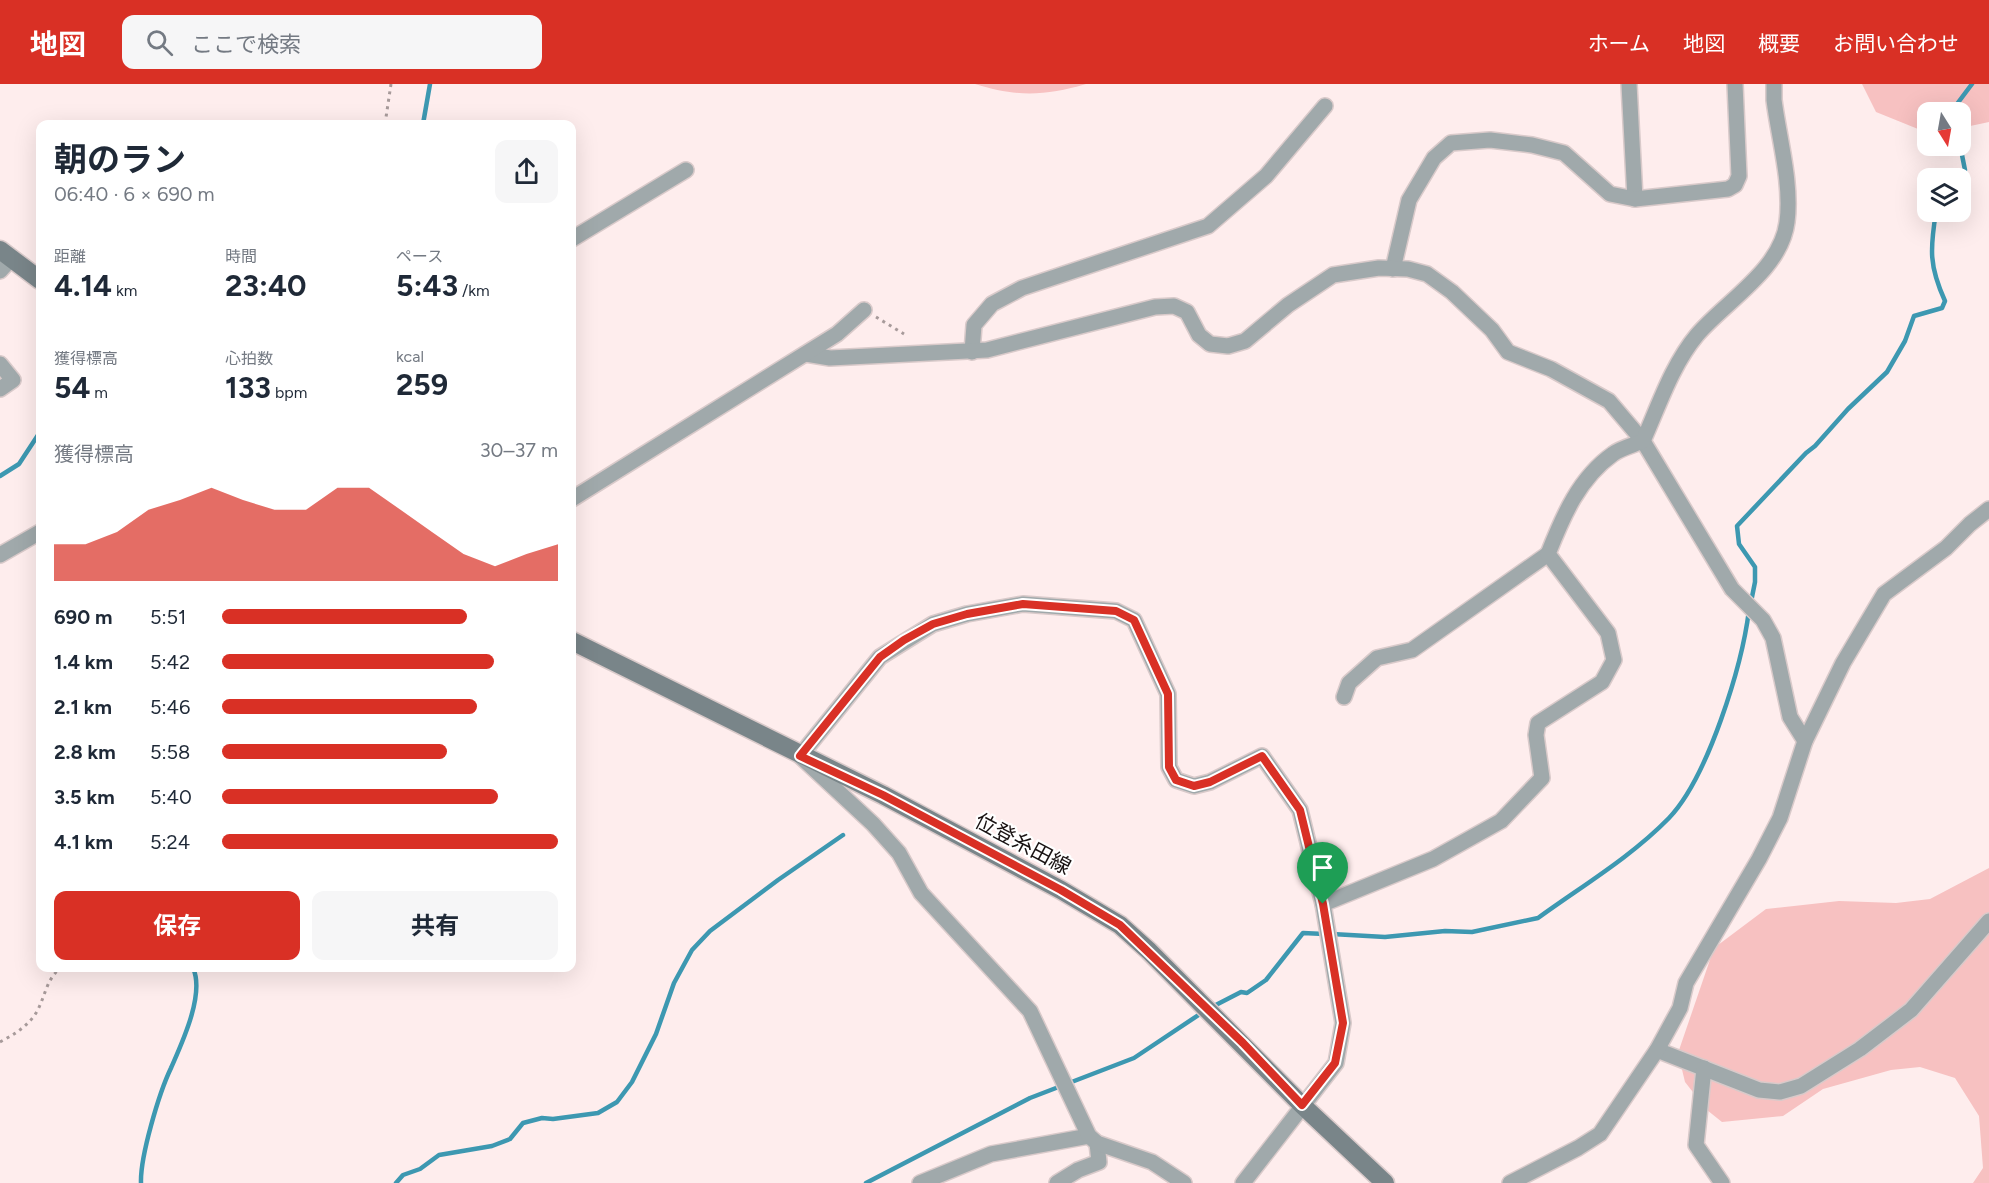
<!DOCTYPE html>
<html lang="ja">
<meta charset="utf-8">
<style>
body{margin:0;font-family:Figtree,"Noto Sans JP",sans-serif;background:#f6f6f7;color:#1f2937;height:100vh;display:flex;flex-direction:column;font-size:22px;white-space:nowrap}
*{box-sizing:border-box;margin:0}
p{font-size:20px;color:#747a83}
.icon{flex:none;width:33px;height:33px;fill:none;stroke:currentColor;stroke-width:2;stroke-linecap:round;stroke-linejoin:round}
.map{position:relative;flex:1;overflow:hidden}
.panel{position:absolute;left:36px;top:36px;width:540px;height:852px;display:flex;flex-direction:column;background:#fff;border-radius:12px;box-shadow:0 6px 24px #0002}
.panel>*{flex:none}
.needle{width:39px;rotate:169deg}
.buttons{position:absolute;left:1917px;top:18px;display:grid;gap:12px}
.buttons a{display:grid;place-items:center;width:54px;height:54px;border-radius:12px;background:#fff;box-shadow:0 6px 24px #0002;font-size:30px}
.pin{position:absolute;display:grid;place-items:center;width:51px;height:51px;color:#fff;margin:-62px -26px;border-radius:50% 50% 50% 0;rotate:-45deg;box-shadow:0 0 6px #0007}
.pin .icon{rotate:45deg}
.round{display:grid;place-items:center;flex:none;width:63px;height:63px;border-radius:12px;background:#f6f6f7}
.overview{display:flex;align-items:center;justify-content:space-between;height:102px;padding:0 18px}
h1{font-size:33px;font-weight:700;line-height:45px}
.metrics{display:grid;grid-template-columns:repeat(3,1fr);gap:9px;height:102px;padding:6px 18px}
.metrics div{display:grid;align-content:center}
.metrics b{font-size:30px;font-weight:700}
.metrics small{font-size:16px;font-weight:400}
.metrics p{font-size:16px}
.chart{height:168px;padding:12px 18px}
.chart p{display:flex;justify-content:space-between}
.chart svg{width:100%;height:108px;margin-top:6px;fill:#d93025;opacity:.7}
.cta{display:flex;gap:12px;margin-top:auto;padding:12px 18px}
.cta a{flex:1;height:69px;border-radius:12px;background:#d93025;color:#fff;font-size:24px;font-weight:700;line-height:69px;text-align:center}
.cta a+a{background:#f6f6f7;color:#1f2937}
ul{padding:0 18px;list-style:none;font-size:20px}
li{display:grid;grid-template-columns:96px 72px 1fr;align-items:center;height:45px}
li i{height:15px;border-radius:8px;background:#d93025}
header{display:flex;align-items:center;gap:36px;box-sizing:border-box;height:84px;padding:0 30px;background:#d93025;color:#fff}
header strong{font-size:28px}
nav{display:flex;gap:33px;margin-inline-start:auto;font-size:21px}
.search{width:420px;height:54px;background:#f6f6f7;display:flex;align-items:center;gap:15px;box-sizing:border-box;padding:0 21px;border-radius:12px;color:#747a83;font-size:22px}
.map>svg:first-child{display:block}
.green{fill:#f7c1c1}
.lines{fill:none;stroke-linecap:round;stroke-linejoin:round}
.stream{stroke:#3d98b1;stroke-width:4.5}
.minor-casing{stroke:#d9caca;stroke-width:18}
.secondary-casing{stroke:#d9caca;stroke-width:21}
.path{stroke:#a79a9a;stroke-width:3;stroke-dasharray:3 4.5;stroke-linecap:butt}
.minor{stroke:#a0a9ab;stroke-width:15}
.secondary{stroke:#798589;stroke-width:18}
.route-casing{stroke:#fff;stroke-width:12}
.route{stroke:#d93025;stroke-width:8}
.labels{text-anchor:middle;stroke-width:4.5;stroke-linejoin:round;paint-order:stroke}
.street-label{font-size:21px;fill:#191212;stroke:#fff}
</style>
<header>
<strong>地図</strong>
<div class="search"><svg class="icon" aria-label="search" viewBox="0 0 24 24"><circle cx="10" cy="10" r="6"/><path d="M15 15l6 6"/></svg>ここで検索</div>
<nav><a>ホーム</a><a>地図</a><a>概要</a><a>お問い合わせ</a></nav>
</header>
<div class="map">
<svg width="1989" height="1099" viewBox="0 0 1989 1099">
<rect width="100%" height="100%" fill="#feeded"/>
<g class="green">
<path d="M975,0H1086C1045,12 1016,13 975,0Z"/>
<path d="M1862,0H1989V38L1961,44L1960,28H1928L1927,45H1918L1876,28Z"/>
<path d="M1989,784V1099H1973L1983,1084L1979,1032L1955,994L1920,983L1891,986L1823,1005L1783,1032L1722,1038L1707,1026L1685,998L1678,969L1714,864L1766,825L1839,817L1896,819L1930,815Z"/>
</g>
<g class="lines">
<g class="stream">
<path d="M1951,28L1972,0"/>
<path d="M423,40L430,0"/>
<path d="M1960,61L1965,86L1960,95"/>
<path d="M0,392L19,380L40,348"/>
<path d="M1751,518L1755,498V483L1739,460L1737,442L1806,369L1815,362L1848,325L1887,288L1905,257L1914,232L1942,224L1945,217C1929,182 1930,165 1936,128"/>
<path d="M1332,850L1385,853L1445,847L1472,848L1538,834C1582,802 1631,773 1669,734C1708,693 1742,582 1749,526"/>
<path d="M1210,924L1241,908L1247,909L1266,896L1303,849L1324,850"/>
<path d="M141,1099C140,1073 159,1009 171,984C182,959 205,910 193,884"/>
<path d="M396,1099L403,1091L420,1085L439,1071L492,1062L510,1055L523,1039L542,1034L553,1035L598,1029L617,1018L632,998L656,950L674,899L692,866L710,847L778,796L843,751"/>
<path d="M866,1099L1030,1014L1134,974L1203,928"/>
</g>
<g class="minor-casing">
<g id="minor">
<path d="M1629,0L1635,115"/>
<path d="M572,155L686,86"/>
<path d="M1393,185L1409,116L1434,74L1451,59L1490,56L1532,61L1564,69L1610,110L1635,115L1728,105L1735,101L1739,92L1735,0"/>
<path d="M0,187L11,175"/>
<path d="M972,268L974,241L992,220L1022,204L1208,142L1266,92L1325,22"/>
<path d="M806,270L830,274L987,266L1155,223L1174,222L1187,228L1199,251L1210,260L1228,262L1245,257L1288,221L1333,191L1379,184L1408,185L1427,190L1452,208L1492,246L1508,268L1551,285L1609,317L1643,357L1732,505L1763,536L1773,554L1790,633L1805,657"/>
<path d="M0,280L13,296L0,305"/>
<path d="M572,415L837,250L864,226"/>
<path d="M0,471L40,448"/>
<path d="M1344,613L1349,599L1377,574L1412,566L1548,470"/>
<path d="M1323,820L1433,775L1501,737L1542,694L1536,651L1538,639L1602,598L1614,576L1608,549L1548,470C1563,432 1579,394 1613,370C1621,364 1634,361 1643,357C1659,321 1672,281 1697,251C1726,217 1781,186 1787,138C1792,99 1779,55 1774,16V0"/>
<path d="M1657,966L1759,1006L1780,1008L1801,1002L1860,965L1911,926L1989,837"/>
<path d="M1704,984L1696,1061L1722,1099"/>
<path d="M920,1099L991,1070L1089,1052"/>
<path d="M1057,1099L1078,1086L1099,1078L1097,1059"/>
<path d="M1184,1099L1152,1078L1097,1059L1089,1052L1030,927L921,809L899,769L873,740L800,672L880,573L933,540L967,530L1023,520L1116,527L1134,536L1168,610L1169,683L1176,696L1194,702L1210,698L1262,672L1300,726L1323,820L1343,939L1336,979L1243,1099"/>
<path d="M1510,1099L1578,1064L1600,1050L1657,966L1680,924L1686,899L1759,775L1780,734L1805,657L1843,579L1884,510L1946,464L1970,440L1989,425"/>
</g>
</g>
<g class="secondary-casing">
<g id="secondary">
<path d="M0,166L40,196"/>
<path d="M572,557L883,711L1061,806L1120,841L1149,867L1302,1021L1385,1099"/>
</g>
</g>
<g class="path">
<path d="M385,40L391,0"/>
<path d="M876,233L904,250"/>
<path d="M0,958C13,951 25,944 34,932C45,917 45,895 61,884"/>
</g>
<use href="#minor" class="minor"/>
<use href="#secondary" class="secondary"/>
</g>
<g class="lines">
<g class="route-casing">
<path id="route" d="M1023,520L1116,527L1134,536L1168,610L1169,683L1176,696L1194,702L1210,698L1262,672L1300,726L1323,820L1343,939L1335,979L1302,1021L1243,959L1120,841L1061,806L883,711L800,672L880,573L904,556L933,540L967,530Z"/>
</g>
<use href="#route" class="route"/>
</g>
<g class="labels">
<g class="street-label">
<text transform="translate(1023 760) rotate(28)" y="7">位登糸田線</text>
</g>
</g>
</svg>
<div class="buttons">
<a><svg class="needle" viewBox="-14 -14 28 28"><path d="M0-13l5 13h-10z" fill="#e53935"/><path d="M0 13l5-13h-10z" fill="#747a83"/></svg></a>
<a><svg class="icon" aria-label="layers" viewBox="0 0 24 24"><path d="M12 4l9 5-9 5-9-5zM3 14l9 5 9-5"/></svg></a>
</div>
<div class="pin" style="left:1323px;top:820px;background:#1e9e55"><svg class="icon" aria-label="arrive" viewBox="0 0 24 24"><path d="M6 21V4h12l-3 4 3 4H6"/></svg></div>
<section class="panel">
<div class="overview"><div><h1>朝のラン</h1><p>06:40 · 6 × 690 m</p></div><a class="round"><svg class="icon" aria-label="share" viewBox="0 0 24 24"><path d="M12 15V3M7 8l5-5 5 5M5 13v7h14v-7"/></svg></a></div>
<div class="metrics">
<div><p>距離</p><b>4.14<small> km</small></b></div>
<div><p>時間</p><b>23:40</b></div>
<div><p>ペース</p><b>5:43<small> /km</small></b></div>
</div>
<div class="metrics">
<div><p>獲得標高</p><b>54<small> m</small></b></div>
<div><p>心拍数</p><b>133<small> bpm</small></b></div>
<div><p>kcal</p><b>259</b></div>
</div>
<div class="chart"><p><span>獲得標高</span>30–37 m</p>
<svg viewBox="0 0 160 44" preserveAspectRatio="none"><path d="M0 44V29L10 29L20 24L30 15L40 11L50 6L60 11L70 15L80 15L90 6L100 6L110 15L120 24L130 33L140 38L150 33L160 29V44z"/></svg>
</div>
<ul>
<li><b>690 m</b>5:51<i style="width:73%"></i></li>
<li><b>1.4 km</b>5:42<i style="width:81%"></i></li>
<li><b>2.1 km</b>5:46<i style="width:76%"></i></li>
<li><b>2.8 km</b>5:58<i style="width:67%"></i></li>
<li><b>3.5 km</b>5:40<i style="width:82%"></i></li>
<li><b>4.1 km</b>5:24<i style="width:100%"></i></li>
</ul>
<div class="cta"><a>保存</a><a>共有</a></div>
</section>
</div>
